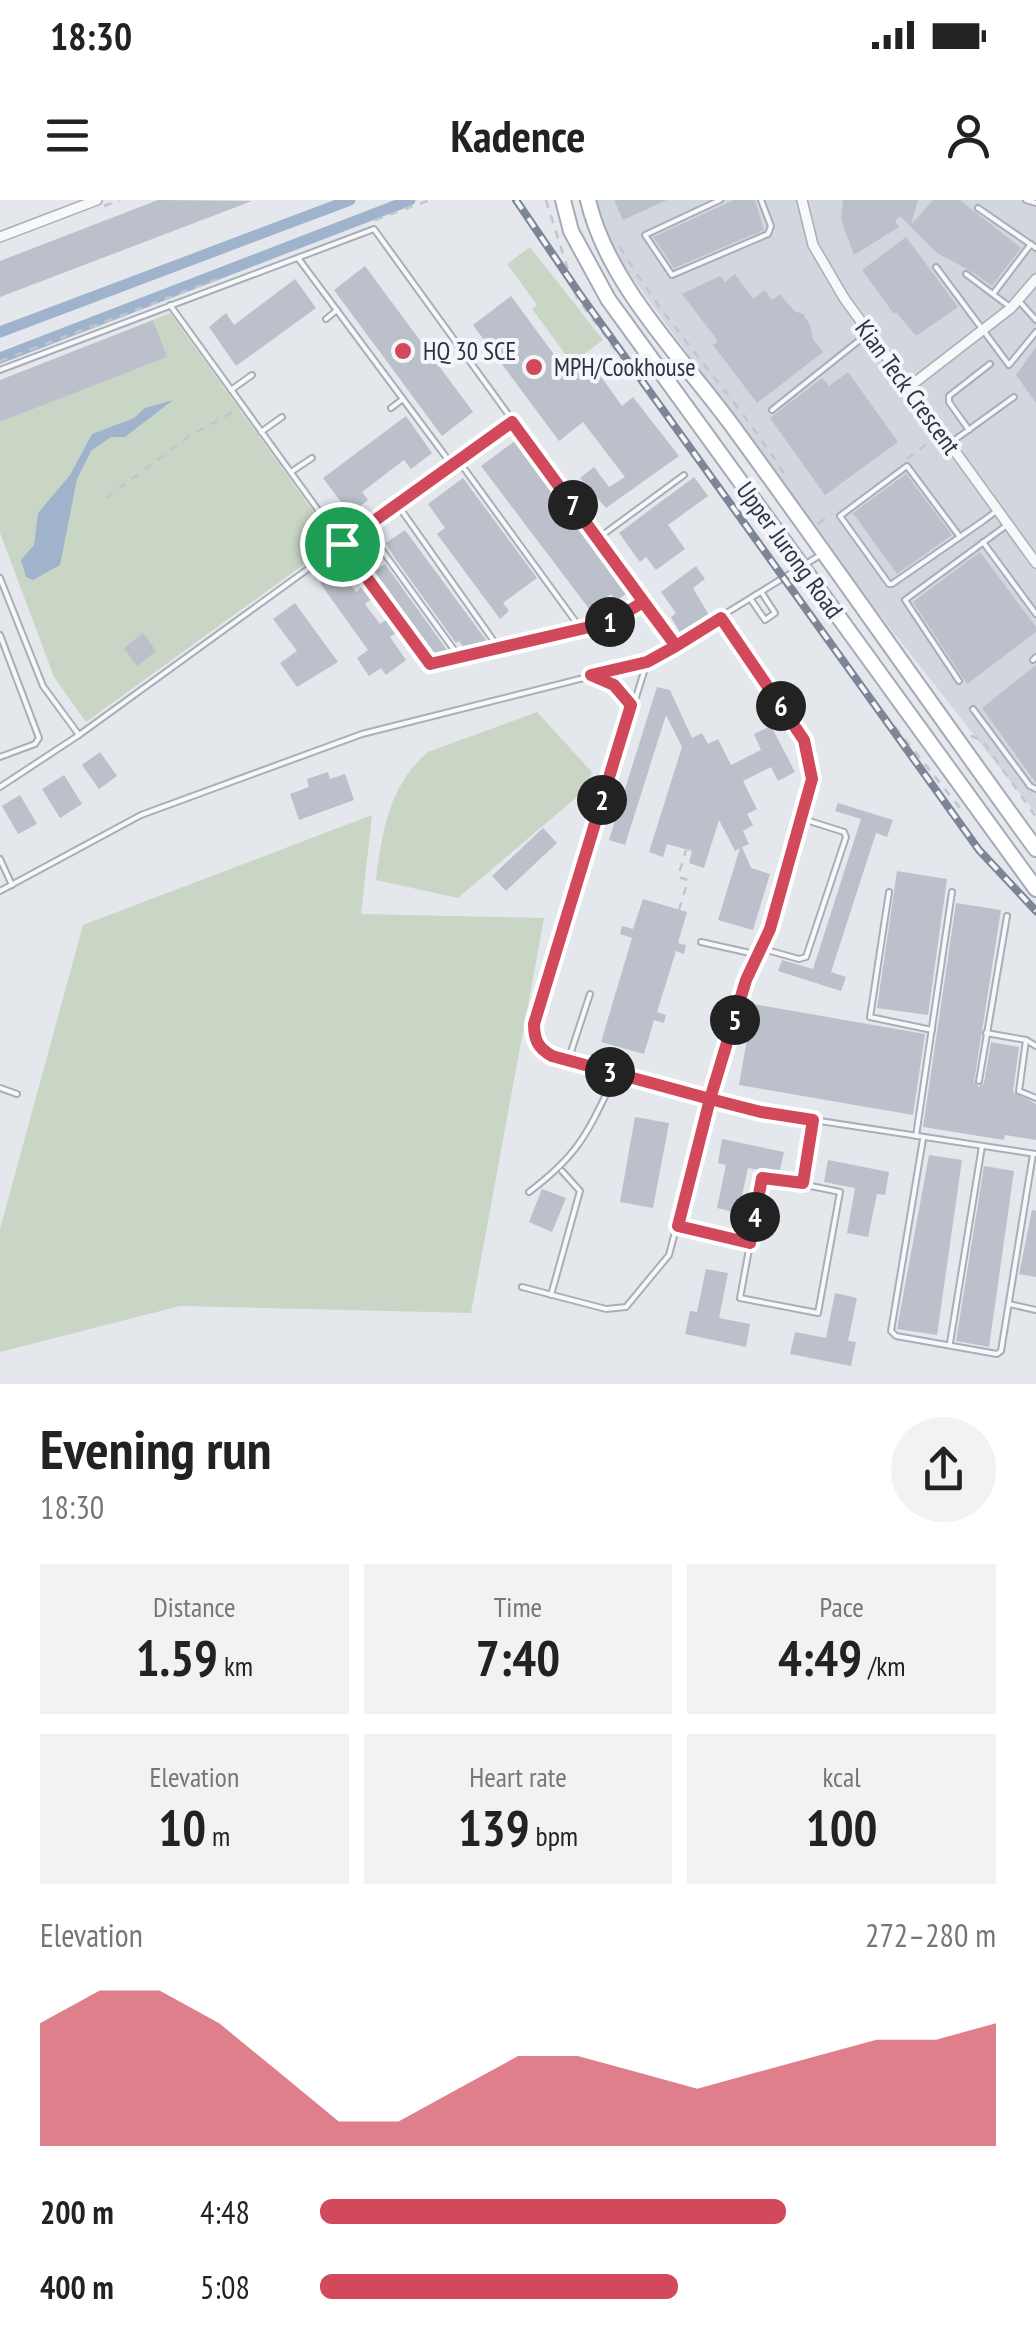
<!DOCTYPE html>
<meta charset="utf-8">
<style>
body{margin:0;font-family:"PT Sans Narrow",sans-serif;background:#f2f2f2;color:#222;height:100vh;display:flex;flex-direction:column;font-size:38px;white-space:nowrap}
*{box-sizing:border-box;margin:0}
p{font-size:32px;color:#767676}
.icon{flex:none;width:55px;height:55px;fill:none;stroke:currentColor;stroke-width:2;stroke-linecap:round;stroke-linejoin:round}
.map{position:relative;height:1184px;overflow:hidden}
.side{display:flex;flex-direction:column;background:#fff;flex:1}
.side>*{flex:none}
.pin{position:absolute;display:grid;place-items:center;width:85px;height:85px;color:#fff;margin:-42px;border:5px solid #fff;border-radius:50%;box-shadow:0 2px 10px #0007}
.km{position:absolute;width:50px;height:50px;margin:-25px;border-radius:50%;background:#222;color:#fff;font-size:28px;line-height:50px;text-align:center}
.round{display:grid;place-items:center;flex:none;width:105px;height:105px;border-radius:52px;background:#f2f2f2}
.overview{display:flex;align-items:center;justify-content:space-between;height:170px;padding:0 40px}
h1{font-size:55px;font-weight:700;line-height:75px}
.metrics{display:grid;grid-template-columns:repeat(3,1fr);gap:15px;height:170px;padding:10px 40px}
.metrics div{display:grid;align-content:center;border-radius:0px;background:#f2f2f2;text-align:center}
.metrics b{font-size:50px;font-weight:700}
.metrics small{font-size:28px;font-weight:400}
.metrics p{font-size:28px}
.chart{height:280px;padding:20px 40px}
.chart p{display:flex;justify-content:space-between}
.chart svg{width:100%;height:180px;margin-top:10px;fill:#d1495b;opacity:.7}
ul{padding:0 40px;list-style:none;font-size:32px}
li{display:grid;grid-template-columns:160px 120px 1fr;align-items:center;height:75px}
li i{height:25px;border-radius:12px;background:#d1495b}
.status{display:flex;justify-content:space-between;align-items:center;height:70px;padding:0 50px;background:#fff;direction:ltr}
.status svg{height:28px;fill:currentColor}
header{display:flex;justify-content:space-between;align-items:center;height:130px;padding:0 40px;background:#fff;font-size:45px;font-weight:700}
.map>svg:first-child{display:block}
.built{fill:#d2d6de}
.green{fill:#c9d6c5}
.water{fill:#9fb4cc}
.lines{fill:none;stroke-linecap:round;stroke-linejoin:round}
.canal{stroke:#9fb4cc;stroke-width:11}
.building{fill:#bbc0ca}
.service-casing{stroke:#a9aeb7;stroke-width:8}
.minor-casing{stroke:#a9aeb7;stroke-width:12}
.primary-casing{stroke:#a3abb8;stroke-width:18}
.path{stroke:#c2c5cb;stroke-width:2.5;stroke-dasharray:8 8;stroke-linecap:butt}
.service{stroke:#f7f8fa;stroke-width:4}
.minor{stroke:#f7f8fa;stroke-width:9}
.primary{stroke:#fff;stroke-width:14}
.rail-casing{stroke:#7d8696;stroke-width:8}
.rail{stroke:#f4f6f9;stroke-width:4;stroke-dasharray:11;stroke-linecap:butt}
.route-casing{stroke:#fff;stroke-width:20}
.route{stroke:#d1495b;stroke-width:12}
.poi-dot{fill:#d1495b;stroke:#f4f6f9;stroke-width:4}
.labels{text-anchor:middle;stroke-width:8;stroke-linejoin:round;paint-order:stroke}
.poi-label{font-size:25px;fill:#2b3445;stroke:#f4f6f9;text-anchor:start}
.street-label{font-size:25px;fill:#2b3445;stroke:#f4f6f9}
</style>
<div class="status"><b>18:30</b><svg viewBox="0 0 49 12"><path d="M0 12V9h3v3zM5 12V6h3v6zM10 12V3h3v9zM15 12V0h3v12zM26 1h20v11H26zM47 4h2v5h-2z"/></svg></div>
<header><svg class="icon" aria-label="menu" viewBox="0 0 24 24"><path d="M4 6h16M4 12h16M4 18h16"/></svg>Kadence<svg class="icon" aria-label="person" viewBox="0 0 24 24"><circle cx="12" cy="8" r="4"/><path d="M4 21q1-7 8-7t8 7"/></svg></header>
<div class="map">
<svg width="1036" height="1184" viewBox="0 0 1036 1184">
<rect width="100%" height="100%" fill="#e4e7ec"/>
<path class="built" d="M596,0H1036V614L850,377L605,40Z"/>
<g class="green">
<path d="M530,47L603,140L572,163L532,109L537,105L507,64Z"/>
<path d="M170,113L335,342L86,522L54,477L0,333V222L166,157L153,120Z"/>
<path d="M537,512L592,572L585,590L458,698L376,680C381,634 390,583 428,552Z"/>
<path d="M372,615L361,714L544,718L471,1113L180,1106L0,1152V1029L83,725Z"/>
</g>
<path class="water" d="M173,200L125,237H111L91,251L77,279L60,365L33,380L26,377L21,360L34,345L38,313L70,275L92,234L134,218L145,208Z"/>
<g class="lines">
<g class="canal">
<path d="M0,132L350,0"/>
<path d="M0,158L410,0"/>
</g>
</g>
<g class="building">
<path d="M158,0L252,1L0,97V61Z"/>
<path d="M614,0H667L623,20Z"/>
<path d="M734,0H755L764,30L674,68L653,37Z"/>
<path d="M843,0H918L911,25L933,0H960L1021,48L992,86L969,70L937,53L900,16L895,21L899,27L854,55L841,20Z"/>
<path d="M906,37L958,107L916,136L896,112L894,114L862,70Z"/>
<path d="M365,66L473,212L442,236L334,90Z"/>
<path d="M735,74L753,99L765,90L772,100L780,94L794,111L803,114L810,125L813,139L823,152L757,203L713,145L718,141L682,94L720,76L725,82Z"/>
<path d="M295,79L316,108L236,166L209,127L226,113L234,125Z"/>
<path d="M511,96L569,175L589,160L622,206L633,197L679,256L606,308L580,278L594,267L609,287L625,277L583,222L559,241L473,125Z"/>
<path d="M153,120L167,157L0,222V180Z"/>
<path d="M1036,147V203L1016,175Z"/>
<path d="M848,172L898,242L825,295L770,218L822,178L829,186Z"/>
<path d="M406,216L432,253L411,269L404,260L362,292L368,300L350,314L323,278Z"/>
<path d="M516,240L629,392L616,401L611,394L590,410L481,266Z"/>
<path d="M906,274L952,335L897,374L853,313Z"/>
<path d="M694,277L708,296L668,325L685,349L656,370L646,357L640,362L619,333Z"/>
<path d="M463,278L537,378L503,403L509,411L500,419L437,334L445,328L428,304Z"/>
<path d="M405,330L486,440L476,448L466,451L459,441L456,443L394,357L386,343Z"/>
<path d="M980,352L1036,427V432L967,484L913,402Z"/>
<path d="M385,364L447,450L438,457L432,459L371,374Z"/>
<path d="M696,366L705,379L693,388L710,417L681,434L671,417L676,413L661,392Z"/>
<path d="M340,369L356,392L365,385L374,397L365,404L380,424L389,418L399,431L390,437L406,460L386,475L381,468L369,476L357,458L368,450L320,383Z"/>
<path d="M295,403L338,462L297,487L280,463L297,451L273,419Z"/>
<path d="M143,433L156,451L137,466L124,448Z"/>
<path d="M1036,465V583L982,508Z"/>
<path d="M657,487L670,490L692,538L702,533L708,544L718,539L731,565L761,550L754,534L771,526L795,572L778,581L771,567L743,581L757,609L747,614L753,625L743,631L749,644L742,647L751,668L770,674L753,730L718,720L740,648L735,651L719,620L704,668L689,663L692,651L667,644L663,657L649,652L682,547L666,515L625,645L609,640Z"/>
<path d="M100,552L117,576L99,589L82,565Z"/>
<path d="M328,572L330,579L345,574L354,600L299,620L290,594L309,587L307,579Z"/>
<path d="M64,575L82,604L60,618L42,589Z"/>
<path d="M20,595L37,624L18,634L2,606Z"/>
<path d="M838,603L893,620L887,637L876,633L831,772L846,777L841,791L778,771L782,760L813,769L861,619L835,611Z"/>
<path d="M543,628L557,643L506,691L492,676Z"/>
<path d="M897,671L947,679L928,815L877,808Z"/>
<path d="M643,699L687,712L678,743L686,745L684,754L676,751L657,812L666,815L664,823L654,820L644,854L601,842L632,738L620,734L622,726L633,729Z"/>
<path d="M956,703L1001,710L974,882L979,887L984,883L991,842L1019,847L1013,892L1036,904V940L1005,935L1004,940L923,927Z"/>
<path d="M753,804L925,834L913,915L739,885Z"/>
<path d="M635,917L669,923L653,1008L620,1002Z"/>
<path d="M722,939L784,952L779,974L748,968L738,1013L717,1008L726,965L718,963Z"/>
<path d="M929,955L962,960L937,1135L897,1129Z"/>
<path d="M828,960L889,972L885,995L877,994L868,1037L847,1033L855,988L824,982Z"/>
<path d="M984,966L1014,971L989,1147L956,1141Z"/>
<path d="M542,989L566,998L552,1032L529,1022Z"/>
<path d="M1032,1010L1036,1011V1077L1019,1074Z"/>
<path d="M706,1069L728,1073L719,1118L750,1124L746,1147L685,1134L690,1111L697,1112Z"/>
<path d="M835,1093L857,1098L848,1141L856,1142L851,1166L790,1154L795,1132L826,1138Z"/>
</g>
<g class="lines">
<g class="service-casing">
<g id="service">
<path d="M720,0L645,35L672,75L768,34L771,26L761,0"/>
<path d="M1026,0L1036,3"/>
<path d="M978,8L1036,48"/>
<path d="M298,58L452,265"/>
<path d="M936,67L1009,165L1036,132"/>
<path d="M966,74L1010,107"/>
<path d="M993,94L1031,44"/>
<path d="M1019,101L1036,120"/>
<path d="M170,105L430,465L600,425L643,402"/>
<path d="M326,119L337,110"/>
<path d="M0,170L374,29L676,446"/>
<path d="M231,190L252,175"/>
<path d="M391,208L403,199"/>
<path d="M772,210L866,135"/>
<path d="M969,230L949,202V196L990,164"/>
<path d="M261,232L282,217"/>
<path d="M949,244L1014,197"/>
<path d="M458,260L581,429"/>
<path d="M291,272L312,258"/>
<path d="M397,304L498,447"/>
<path d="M366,328L460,458"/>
<path d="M960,337L907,266L840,316L889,384H892L983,321L995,312"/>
<path d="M597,339L684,275"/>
<path d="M983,342L1036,414"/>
<path d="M0,378L43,486L79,535"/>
<path d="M752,401L765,420L775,413L762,393"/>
<path d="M0,435L39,538L35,544L0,557"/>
<path d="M1033,460L1036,457"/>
<path d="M647,462L534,824C534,840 538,848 551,857L761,912L1036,954"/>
<path d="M591,475L614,485L631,504"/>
<path d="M959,481L905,400L1007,325"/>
<path d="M973,509L1030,586L1036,589"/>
<path d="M0,587L79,535L512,221"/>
<path d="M0,659L12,685"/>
<path d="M0,691L141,615L362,534L647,462L822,354"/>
<path d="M889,692L870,817L932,830"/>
<path d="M701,742L759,755"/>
<path d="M763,749L799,759L806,757L846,637L844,632L803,619"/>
<path d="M986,833L1026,840L1036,846"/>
<path d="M1026,840L1019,891L1036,898"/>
<path d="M568,861L590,794"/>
<path d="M979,881L1007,716"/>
<path d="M0,888L17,894"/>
<path d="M916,936L952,692"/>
<path d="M923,939L891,1131L896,1136L997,1154L1001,1151L1033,954"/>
<path d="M767,977L840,992L818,1113L740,1098L761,984Z"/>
<path d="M803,983L813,920"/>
<path d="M529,992C581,953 588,931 616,874"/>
<path d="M677,1027L750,1043"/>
<path d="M522,1087L606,1109L626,1107L669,1055L710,899L746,780L770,729L813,579L804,540L721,418"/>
<path d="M551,1095L580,991L562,971"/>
<path d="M1009,1104L1036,1110"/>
<path d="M950,1143L982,946"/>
</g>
</g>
<g class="minor-casing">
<g id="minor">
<path d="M802,0L813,45L844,98L1036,363"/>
<path d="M0,37L97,0"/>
<path d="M909,187L1011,108L1036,79"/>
</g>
</g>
<g class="primary-casing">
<g id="primary">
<path d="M563,0L571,31L608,99L1036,689"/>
<path d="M588,0C608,87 688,163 739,235C839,372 936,512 1036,649"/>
</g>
</g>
<g class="path">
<path d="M546,0L577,98L779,371"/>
<path d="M104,6L120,0"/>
<path d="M375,20L430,0"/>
<path d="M620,47C669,130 738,198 788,280"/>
<path d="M0,161L218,79"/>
<path d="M907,259L932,240"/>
<path d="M106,298L191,235L237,210"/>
<path d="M818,324L832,314"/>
<path d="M790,385L880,508L964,613"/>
<path d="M971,536L982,540L1036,617"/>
<path d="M1027,700L1036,716"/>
<path d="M679,710L688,680L678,677L686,650"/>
</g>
<use href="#service" class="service"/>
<use href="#minor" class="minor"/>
<use href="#primary" class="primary"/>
<g class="rail-casing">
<path id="rail" d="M516,0L579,93L979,650L1036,711"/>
</g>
<use href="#rail" class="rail"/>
</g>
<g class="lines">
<g class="route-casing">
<path id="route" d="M342,344L430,464L611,422L643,402L676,446L647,462L591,475L614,485L631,505L534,824C534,840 538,848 552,856L710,899L678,1026L750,1043L762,978L803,983L813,920L761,912L710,899L746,780L770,729L812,579L804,540L721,418L676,446L512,222L342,344"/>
</g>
<use href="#route" class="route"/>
</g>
<g class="poi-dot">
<circle cx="403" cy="151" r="10"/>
<circle cx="534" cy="167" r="10"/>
</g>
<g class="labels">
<g class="poi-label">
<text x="423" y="160">HQ 30 SCE</text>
<text x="554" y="176">MPH/Cookhouse</text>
</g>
<g class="street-label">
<text transform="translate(908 187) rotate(54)" y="9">Kian Teck Crescent</text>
<text transform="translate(790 350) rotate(54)" y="9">Upper Jurong Road</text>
</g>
</g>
</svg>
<div class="pin" style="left:342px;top:344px;background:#1e9e55"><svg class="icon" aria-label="arrive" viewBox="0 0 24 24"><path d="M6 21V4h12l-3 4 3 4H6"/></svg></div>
<b class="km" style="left:610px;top:422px">1</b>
<b class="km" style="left:602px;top:600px">2</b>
<b class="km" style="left:610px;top:872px">3</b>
<b class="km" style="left:755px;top:1017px">4</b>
<b class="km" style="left:735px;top:820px">5</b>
<b class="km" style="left:781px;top:506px">6</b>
<b class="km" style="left:573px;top:305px">7</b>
</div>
<section class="side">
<div class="overview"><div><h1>Evening run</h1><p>18:30</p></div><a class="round"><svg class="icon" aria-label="share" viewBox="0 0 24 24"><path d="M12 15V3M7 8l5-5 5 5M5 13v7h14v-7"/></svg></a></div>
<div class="metrics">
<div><p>Distance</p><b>1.59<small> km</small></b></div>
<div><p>Time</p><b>7:40</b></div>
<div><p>Pace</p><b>4:49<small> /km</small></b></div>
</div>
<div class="metrics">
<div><p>Elevation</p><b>10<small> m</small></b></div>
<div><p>Heart rate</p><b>139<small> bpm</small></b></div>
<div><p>kcal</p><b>100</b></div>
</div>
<div class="chart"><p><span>Elevation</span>272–280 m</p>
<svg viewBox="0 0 160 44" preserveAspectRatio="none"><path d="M0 44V14L10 6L20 6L30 14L40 26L50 38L60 38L70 30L80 22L90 22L100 26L110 30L120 26L130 22L140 18L150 18L160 14V44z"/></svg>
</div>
<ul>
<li><b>200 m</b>4:48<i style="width:69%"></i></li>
<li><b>400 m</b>5:08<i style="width:53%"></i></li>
</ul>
</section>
